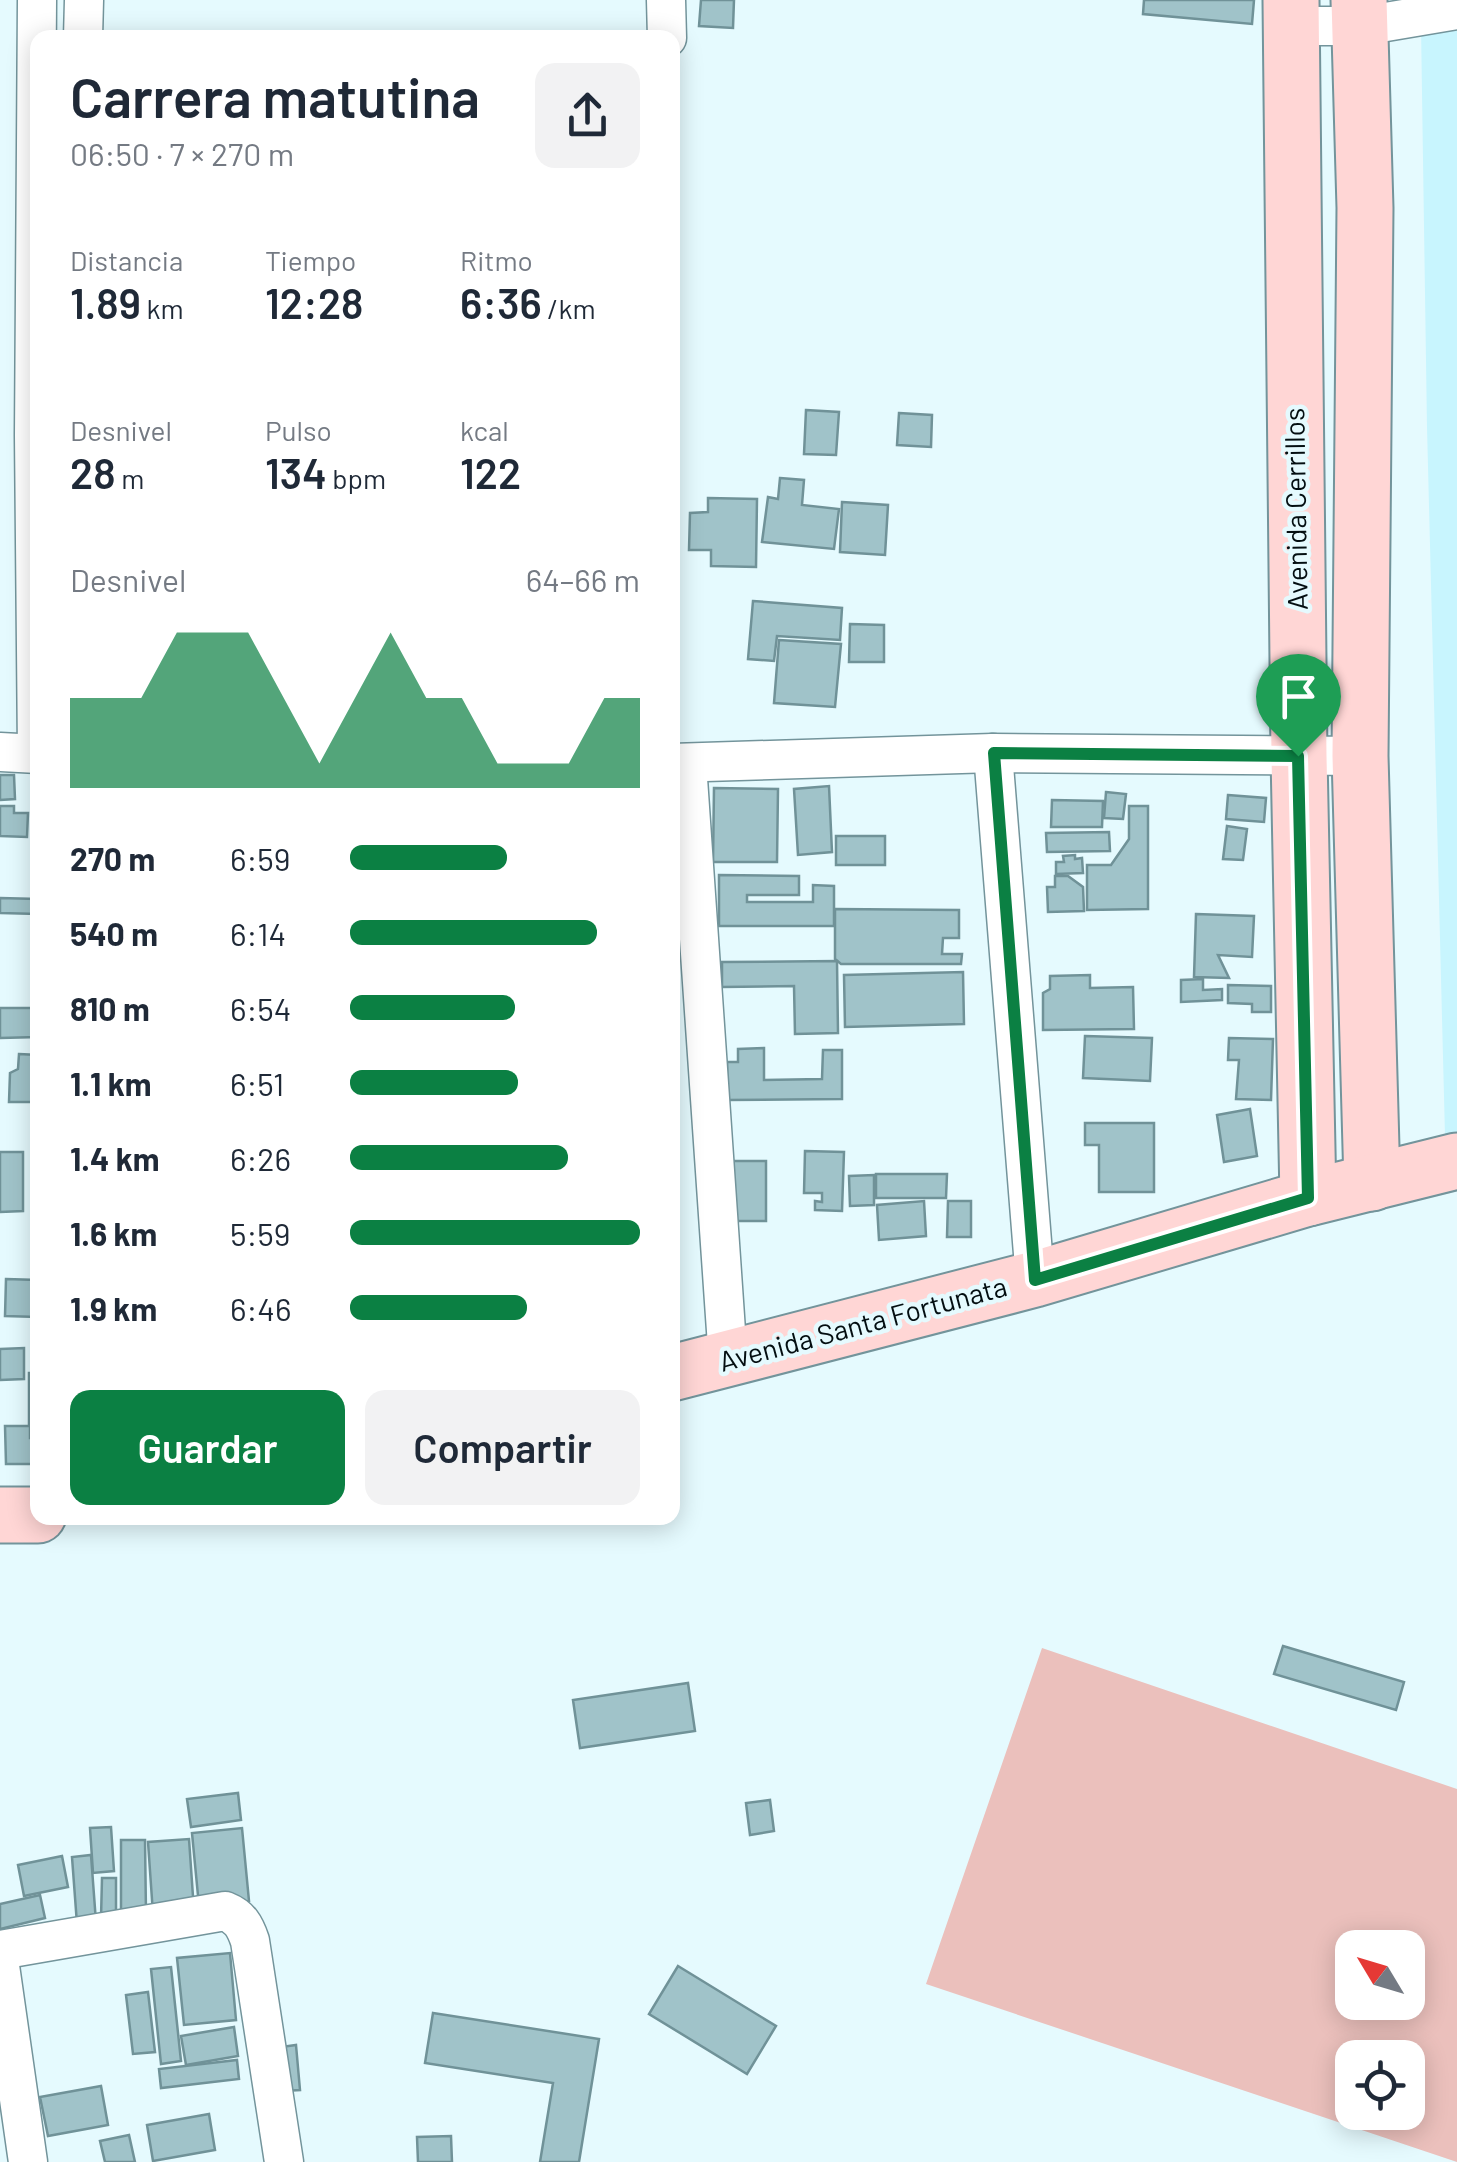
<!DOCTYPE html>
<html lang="es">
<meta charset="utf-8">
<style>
body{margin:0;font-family:Barlow,sans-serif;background:#f2f2f3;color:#1f2937;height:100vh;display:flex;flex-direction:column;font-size:38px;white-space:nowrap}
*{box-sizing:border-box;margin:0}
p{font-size:32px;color:#747a83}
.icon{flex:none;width:55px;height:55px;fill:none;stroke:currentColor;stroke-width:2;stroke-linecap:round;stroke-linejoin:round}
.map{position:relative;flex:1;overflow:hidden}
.sheet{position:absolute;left:30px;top:30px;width:650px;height:1495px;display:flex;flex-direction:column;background:#fff;border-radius:20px;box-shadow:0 5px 25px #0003}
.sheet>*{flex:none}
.needle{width:65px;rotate:308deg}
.buttons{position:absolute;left:1335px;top:1930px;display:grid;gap:20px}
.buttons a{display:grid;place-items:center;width:90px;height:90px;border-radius:20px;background:#fff;box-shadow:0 5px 25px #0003;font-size:50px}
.pin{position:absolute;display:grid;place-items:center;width:85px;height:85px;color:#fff;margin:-102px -42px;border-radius:50% 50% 50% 0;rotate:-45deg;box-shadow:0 0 10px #0007}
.pin .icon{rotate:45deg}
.round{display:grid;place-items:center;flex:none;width:105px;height:105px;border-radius:20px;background:#f2f2f3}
.head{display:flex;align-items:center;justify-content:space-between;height:170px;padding:0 40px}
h1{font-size:55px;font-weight:600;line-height:75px}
.stats{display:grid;grid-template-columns:repeat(3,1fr);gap:15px;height:170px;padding:10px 40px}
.stats div{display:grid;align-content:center}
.stats b{font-size:42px;font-weight:600}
.stats small{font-size:28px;font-weight:400}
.stats p{font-size:28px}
.chart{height:280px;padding:20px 40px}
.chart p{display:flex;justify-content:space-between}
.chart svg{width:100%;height:180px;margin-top:10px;fill:#0b8043;opacity:.7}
.cta{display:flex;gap:20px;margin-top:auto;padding:20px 40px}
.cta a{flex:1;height:115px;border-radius:20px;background:#0b8043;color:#fff;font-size:40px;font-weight:600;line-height:115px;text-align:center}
.cta a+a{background:#f2f2f3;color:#1f2937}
ul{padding:0 40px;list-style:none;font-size:32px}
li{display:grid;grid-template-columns:160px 120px 1fr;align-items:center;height:75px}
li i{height:25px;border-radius:12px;background:#0b8043}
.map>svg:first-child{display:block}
.built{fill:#c8f5fe}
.grass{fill:#ebc0bc;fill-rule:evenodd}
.building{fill:#a0c3c9;stroke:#709298;stroke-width:2.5}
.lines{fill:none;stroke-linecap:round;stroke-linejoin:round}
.street-casing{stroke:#73949b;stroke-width:41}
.secondary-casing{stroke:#73949b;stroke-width:59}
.street{stroke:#fff;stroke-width:38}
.secondary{stroke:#ffd6d5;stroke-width:55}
.route-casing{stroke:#fff;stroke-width:20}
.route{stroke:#0b8043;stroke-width:12}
.labels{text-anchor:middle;stroke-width:9;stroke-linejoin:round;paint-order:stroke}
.street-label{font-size:28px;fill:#030e11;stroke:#e5fafe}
</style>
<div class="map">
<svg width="1457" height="2162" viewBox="0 0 1457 2162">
<rect width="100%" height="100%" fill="#e5fafe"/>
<path class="built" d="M1457,19V1132L1445,1136L1427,427L1421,26Z"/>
<path class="grass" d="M1042,1648L1457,1789V2162L926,1984ZM1352,1948H1408V2002H1352ZM1352,2058H1408V2112H1352Z"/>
<g class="building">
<path d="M701,0H734L733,28L699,26Z"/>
<path d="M1144,0H1254L1252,24L1143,14Z"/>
<path d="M806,410L839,412L836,455L804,454Z"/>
<path d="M899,413L932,415L931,447L897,445Z"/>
<path d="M780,478L804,480L802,505L839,509L834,549L762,542L768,497L778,499Z"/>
<path d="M708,498L757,499L756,567L711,566V550H689L690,513L708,512Z"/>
<path d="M842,502L888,505L885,555L840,552Z"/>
<path d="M753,601L842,608L840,640L777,636L774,661L748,659Z"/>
<path d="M850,624L884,625V662H849Z"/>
<path d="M779,640L841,644L835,707L774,703Z"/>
<path d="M0,775H14L15,799L0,800Z"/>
<path d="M829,786L832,852L798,855L794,789Z"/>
<path d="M714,788L778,789L777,862H713Z"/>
<path d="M1106,792L1126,794L1123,819L1104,818Z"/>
<path d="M1228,795L1266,798L1264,822L1226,819Z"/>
<path d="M1052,800L1103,801L1102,827H1051Z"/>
<path d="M0,806H14V813H28L27,837L0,836Z"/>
<path d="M1129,806H1148V909L1087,910V865H1111L1129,839Z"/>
<path d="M1227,826L1247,829L1243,860L1223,859Z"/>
<path d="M1109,832L1110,851L1047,852L1046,833Z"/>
<rect x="836" y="836" width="49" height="29"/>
<path d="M1075,855V859L1082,858L1083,873L1056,874V862H1064L1063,856Z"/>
<path d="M719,875L799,876V895H747V902H813V885L834,886V926H719Z"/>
<path d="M1055,876H1068L1083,887L1084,911L1048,912L1047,887H1055Z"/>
<path d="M0,898L38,899V914L0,913Z"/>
<path d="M835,909L959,910V938H943L942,954H962L961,964H841L835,959Z"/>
<path d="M1196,914L1254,916L1252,957L1218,955L1229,978L1194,977Z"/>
<path d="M837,961L838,1033L795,1034L794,986L722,987V962Z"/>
<path d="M963,972L964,1024L845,1027L844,975Z"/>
<path d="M1090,975V988L1133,987L1134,1029L1043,1030V993L1050,989V976Z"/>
<path d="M1203,979V990L1222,989V1000L1181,1002V980Z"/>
<path d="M1228,985L1271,986V1012H1252V1004L1228,1003Z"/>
<path d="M0,1008H38V1037L0,1038Z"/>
<path d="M1085,1036L1152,1038L1150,1081L1083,1078Z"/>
<path d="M1229,1038L1273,1039L1271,1100L1236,1099L1239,1060H1228Z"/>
<path d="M764,1048V1080L822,1079L823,1050H842V1099L727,1100V1062H738V1049Z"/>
<path d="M19,1054L38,1055V1102H9L10,1073L18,1069Z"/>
<path d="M1250,1109L1257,1156L1224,1162L1217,1115Z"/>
<path d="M1085,1123H1154V1192H1099V1145H1085Z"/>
<path d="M805,1151L844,1152L842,1211L815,1210V1201L822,1202V1193H804Z"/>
<path d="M0,1152H23V1211L0,1212Z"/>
<rect x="733" y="1161" width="33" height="60"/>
<path d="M876,1174H947L946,1198H876Z"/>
<path d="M874,1175V1205L850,1206L849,1176Z"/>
<path d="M924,1201L926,1236L879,1240L877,1205Z"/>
<path d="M948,1201H971V1237H947Z"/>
<path d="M6,1279L38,1280V1317L5,1316Z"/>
<path d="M24,1348V1379L0,1380V1349Z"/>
<rect x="29" y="1373" width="9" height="51"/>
<path d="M5,1426H30V1438H38V1464H6Z"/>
<path d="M1283,1646L1404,1682L1396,1710L1274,1674Z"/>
<path d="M688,1683L695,1731L580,1748L573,1700Z"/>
<path d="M238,1793L241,1820L191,1827L187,1799Z"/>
<path d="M770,1800L774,1831L750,1835L746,1803Z"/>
<path d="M111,1827L114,1871L93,1873L90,1828Z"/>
<path d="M242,1828L249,1901L199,1906L192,1833Z"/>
<path d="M189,1839L194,1911L153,1914L148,1842Z"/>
<path d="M121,1840H145L146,1914H121Z"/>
<path d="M91,1855L96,1922L77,1924L72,1857Z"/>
<path d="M62,1856L68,1887L24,1896L18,1865Z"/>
<path d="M102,1878H116V1918H101Z"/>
<path d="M40,1895L45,1918L0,1929V1904Z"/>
<path d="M230,1953L236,2020L184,2025L177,1958Z"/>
<path d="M678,1966L776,2026L747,2074L649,2014Z"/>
<path d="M171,1967L181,2061L161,2064L151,1969Z"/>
<path d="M148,1992L155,2052L133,2054L126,1995Z"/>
<path d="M433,2013L599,2039L579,2162H540L553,2083L425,2063Z"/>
<path d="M234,2027L238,2056L186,2065L181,2036Z"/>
<path d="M296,2045L300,2090L284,2091L281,2047Z"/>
<path d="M237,2060L239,2079L161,2088L159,2069Z"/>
<path d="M101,2086L108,2125L48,2136L40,2097Z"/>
<path d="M209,2114L215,2150L153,2161L147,2125Z"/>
<path d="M129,2135L135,2162H105L100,2141Z"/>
<path d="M451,2136L452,2162H418L417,2137Z"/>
</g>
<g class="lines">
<g class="street-casing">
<g id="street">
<path d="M666,0L667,38"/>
<path d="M1291,26H1362L1457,10"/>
<path d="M83,38L84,0"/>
<path d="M0,752L38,754"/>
<path d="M993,753L1035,1279"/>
<path d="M37,754L34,435L37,0"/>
<path d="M672,763L993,753L1360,756"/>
<path d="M687,764L728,1360"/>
<path d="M0,1950L225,1911C240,1917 245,1926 250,1941L284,2162"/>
<path d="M0,1966L28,2162"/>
</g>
</g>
<g class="secondary-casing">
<g id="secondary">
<path d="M1291,0L1299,756L1308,1198"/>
<path d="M1359,0L1365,208L1360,756L1372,1183"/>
<path d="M672,1373L1035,1279L1308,1198L1457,1161"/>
<path d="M0,1515H38"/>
</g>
</g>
<use href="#street" class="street"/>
<use href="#secondary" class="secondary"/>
</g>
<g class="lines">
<g class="route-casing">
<path id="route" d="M994,753L1298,756L1308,1198L1035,1280Z"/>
</g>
<use href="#route" class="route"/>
</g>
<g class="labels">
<g class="street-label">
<text transform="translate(1296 509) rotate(-91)" y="10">Avenida Cerrillos</text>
<text transform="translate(863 1324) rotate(-15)" y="10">Avenida Santa Fortunata</text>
</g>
</g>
</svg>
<div class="buttons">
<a><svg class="needle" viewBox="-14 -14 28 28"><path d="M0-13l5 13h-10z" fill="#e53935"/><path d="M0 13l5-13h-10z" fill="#747a83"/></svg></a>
<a><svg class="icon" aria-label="locate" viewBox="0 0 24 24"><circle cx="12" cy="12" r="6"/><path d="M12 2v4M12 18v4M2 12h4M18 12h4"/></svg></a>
</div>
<div class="pin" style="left:1298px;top:756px;background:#1e9e55"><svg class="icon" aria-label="arrive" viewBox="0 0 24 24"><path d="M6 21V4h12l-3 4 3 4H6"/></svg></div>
<section class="sheet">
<div class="head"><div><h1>Carrera matutina</h1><p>06:50 · 7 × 270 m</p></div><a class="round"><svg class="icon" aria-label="share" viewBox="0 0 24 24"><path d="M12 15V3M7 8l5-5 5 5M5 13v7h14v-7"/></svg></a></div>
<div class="stats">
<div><p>Distancia</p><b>1.89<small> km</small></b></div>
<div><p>Tiempo</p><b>12:28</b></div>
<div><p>Ritmo</p><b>6:36<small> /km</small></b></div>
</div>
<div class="stats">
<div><p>Desnivel</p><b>28<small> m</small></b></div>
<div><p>Pulso</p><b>134<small> bpm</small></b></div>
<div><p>kcal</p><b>122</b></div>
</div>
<div class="chart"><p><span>Desnivel</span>64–66 m</p>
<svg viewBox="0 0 160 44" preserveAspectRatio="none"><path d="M0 44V22L10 22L20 22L30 6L40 6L50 6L60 22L70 38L80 22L90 6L100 22L110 22L120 38L130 38L140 38L150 22L160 22V44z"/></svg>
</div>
<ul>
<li><b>270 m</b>6:59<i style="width:54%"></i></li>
<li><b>540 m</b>6:14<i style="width:85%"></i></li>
<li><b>810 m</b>6:54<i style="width:57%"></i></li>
<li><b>1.1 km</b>6:51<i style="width:58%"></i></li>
<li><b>1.4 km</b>6:26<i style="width:75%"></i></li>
<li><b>1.6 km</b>5:59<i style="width:100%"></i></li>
<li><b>1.9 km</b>6:46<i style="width:61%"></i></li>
</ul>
<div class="cta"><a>Guardar</a><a>Compartir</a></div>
</section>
</div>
